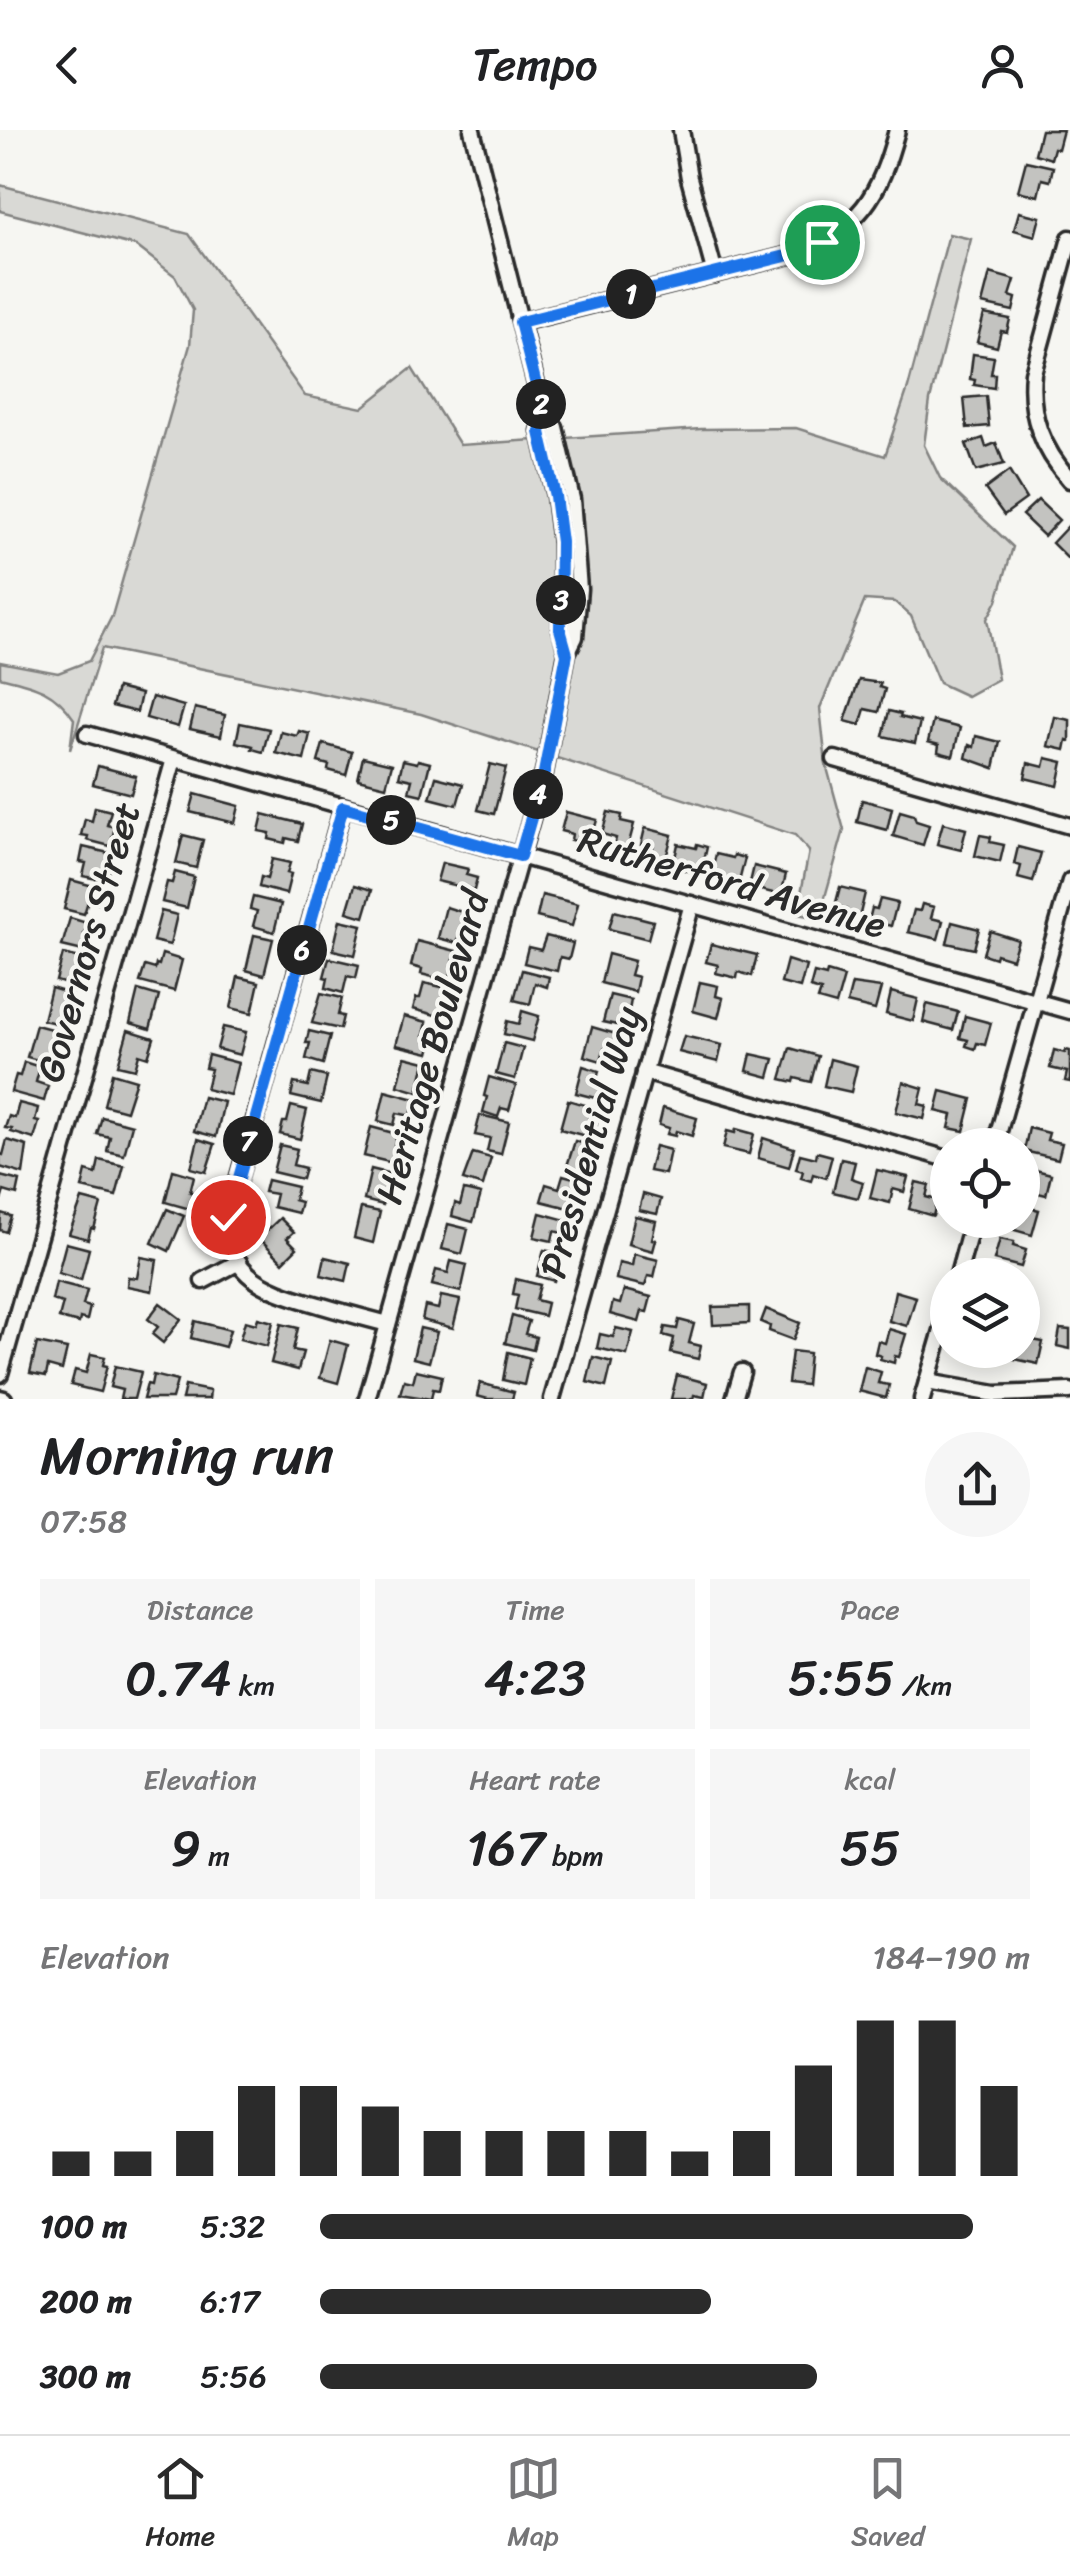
<!DOCTYPE html>
<meta charset="utf-8">
<style>
body{margin:0;font-family:Sriracha,sans-serif;background:#f6f6f6;color:#202124;height:100vh;display:flex;flex-direction:column;font-size:38px;white-space:nowrap}
*{box-sizing:border-box;margin:0}
p{font-size:32px;color:#757577}
.icon{flex:none;width:55px;height:55px;fill:none;stroke:currentColor;stroke-width:2;stroke-linecap:round;stroke-linejoin:round}
.map{position:relative;height:1269px;overflow:hidden}
.panel{display:flex;flex-direction:column;background:#fff;flex:1}
.panel>*{flex:none}
.controls{position:absolute;left:930px;top:998px;display:grid;gap:20px}
.controls a{display:grid;place-items:center;width:110px;height:110px;border-radius:50%;background:#fff;box-shadow:0 5px 25px #0003;font-size:50px}
.pin{position:absolute;display:grid;place-items:center;width:85px;height:85px;color:#fff;margin:-42px;border:5px solid #fff;border-radius:50%;box-shadow:0 2px 10px #0007}
.km{position:absolute;width:50px;height:50px;margin:-25px;border-radius:50%;background:#222;color:#fff;font-size:28px;line-height:50px;text-align:center}
.round{display:grid;place-items:center;flex:none;width:105px;height:105px;border-radius:52px;background:#f6f6f6}
.head{display:flex;align-items:center;justify-content:space-between;height:170px;padding:0 40px}
h1{font-size:55px;font-weight:600;line-height:75px}
.metrics{display:grid;grid-template-columns:repeat(3,1fr);gap:15px;height:170px;padding:10px 40px}
.metrics div{display:grid;align-content:center;border-radius:0px;background:#f6f6f6;text-align:center}
.metrics b{font-size:50px;font-weight:600}
.metrics small{font-size:28px;font-weight:400}
.metrics p{font-size:28px}
.chart{height:280px;padding:20px 40px}
.chart p{display:flex;justify-content:space-between}
.chart svg{width:100%;height:180px;margin-top:10px;stroke:#2b2b2b;stroke-width:6}
ul{padding:0 40px;list-style:none;font-size:32px}
li{display:grid;grid-template-columns:160px 120px 1fr;align-items:center;height:75px}
li i{height:25px;border-radius:12px;background:#2b2b2b}
header{display:flex;justify-content:space-between;align-items:center;height:130px;padding:0 40px;background:#fff;font-size:45px;font-weight:600}
.tabs{display:flex;justify-content:space-around;align-items:center;height:140px;border-top:2px solid #e0e0e0;background:#fff;font-size:28px;color:#757577}
.tabs a{display:grid;justify-items:center;gap:5px}
.tabs .active{color:#2b2b2b}
.map>svg:first-child{display:block}
.green{fill:#d9d9d5;stroke:#828280;stroke-width:2.5}
.building{fill:#c3c3c0;stroke:#2b2b2b;stroke-width:2.5}
.lines{fill:none;stroke-linecap:round;stroke-linejoin:round}
.minor-casing{stroke:#2b2b2b;stroke-width:21}
.minor{stroke:#f6f6f2;stroke-width:14}
.route-casing{stroke:#fff;stroke-width:20}
.route{stroke:#1a73e8;stroke-width:12}
.labels{text-anchor:middle;stroke-width:8;stroke-linejoin:round;paint-order:stroke}
.street-label{font-size:38px;fill:#2b2b2b;stroke:#f6f6f2}
</style>
<header><svg class="icon" aria-label="back" viewBox="0 0 24 24"><path d="M15 5l-7 7 7 7"/></svg>Tempo<svg class="icon" aria-label="person" viewBox="0 0 24 24"><circle cx="12" cy="8" r="4"/><path d="M4 21q1-7 8-7t8 7"/></svg></header>
<div class="map">
<svg width="1070" height="1269" viewBox="0 0 1070 1269">
<rect width="100%" height="100%" fill="#f6f6f2"/>
<filter id="ink" filterUnits="userSpaceOnUse"><feTurbulence type="fractalNoise" baseFrequency=".01" numOctaves="2"/><feDisplacementMap in="SourceGraphic" scale="20" xChannelSelector="R" yChannelSelector="G"/><feConvolveMatrix kernelMatrix="1 2 1 2 8 2 1 2 1" color-interpolation-filters="sRGB"/></filter>
<g filter="url(#ink)">
<path class="green" d="M0,55L189,104L305,266L362,278L412,238L460,315L701,299L796,298L885,326L908,258L949,104L971,109L930,270L924,315L940,348L1013,417L997,471L987,489L998,549L967,566L939,553L911,486L895,472L865,470L820,578L826,634L844,700L819,788L797,784L809,721L795,705L421,584L102,518L70,620L74,589C54,559 33,555 0,547V532L58,543L89,531L112,486L190,215L193,180L175,146L136,116L0,81Z"/>
<g class="building">
<path d="M1041,0H1063L1058,19L1054,18L1051,29L1035,24Z"/>
<path d="M1026,31L1053,37L1050,51L1042,49L1038,66L1018,61Z"/>
<path d="M1019,82L1040,87L1035,106L1014,100Z"/>
<path d="M990,143L1015,150L1010,166L1016,168L1013,181L982,174Z"/>
<path d="M984,184L1010,189L1007,202L1001,201L997,217L977,212Z"/>
<path d="M973,224L994,227L991,244H995L994,258L974,255L975,250L970,249Z"/>
<path d="M986,266L989,296L967,298L964,268Z"/>
<path d="M983,308L986,317L996,313L1004,334L976,341L966,314Z"/>
<path d="M1009,341L1026,369L1004,385L985,359Z"/>
<path d="M1038,370L1059,390L1044,406L1022,385Z"/>
<path d="M1068,396L1070,398L1069,430L1052,413Z"/>
<path d="M859,550L881,553L879,557L885,559L879,582L865,579L860,595L845,591Z"/>
<path d="M117,558L141,564L137,582L112,576Z"/>
<path d="M152,567L184,576L178,597L146,588Z"/>
<path d="M195,578L225,585L221,606L190,599Z"/>
<path d="M889,581L901,584L900,587L920,592L915,613L883,606Z"/>
<path d="M1055,587L1070,590V611L1067,610L1065,620L1048,616Z"/>
<path d="M933,591L960,598L953,626L938,622L939,615L928,612Z"/>
<path d="M240,593L269,599L263,622L252,619L253,616L236,612Z"/>
<path d="M299,601L310,604L304,630L276,623L281,602L297,606Z"/>
<path d="M976,606L1000,612L994,638L966,628L969,615L974,617Z"/>
<path d="M323,614L352,622L346,645L328,640L329,635L318,632Z"/>
<path d="M363,627L392,634L386,656L358,649Z"/>
<path d="M1046,628L1063,632L1058,656L1025,648L1028,633L1044,637Z"/>
<path d="M403,630L417,633L418,630L430,633L422,665L409,662L412,650L399,647Z"/>
<path d="M490,634L506,638L494,684L478,680Z"/>
<path d="M98,636L136,646L131,664L93,654Z"/>
<path d="M436,647L463,654L457,675L430,668Z"/>
<path d="M195,664L239,676L235,693L190,682Z"/>
<path d="M862,670L892,678L887,700L857,692Z"/>
<path d="M95,677L111,681L107,695L115,697L110,716L87,710L88,706L81,705L85,689L92,691Z"/>
<path d="M900,681L914,685L916,691L929,695L923,715L893,706Z"/>
<path d="M566,682L597,690L590,714L571,710L572,704L561,701Z"/>
<path d="M608,682L622,685L621,691L634,694L626,724L613,720L616,708L602,704Z"/>
<path d="M263,684L302,694L298,711L286,708L285,713L269,709L270,703L259,701Z"/>
<path d="M943,693L966,699L961,720L937,714Z"/>
<path d="M645,698L672,705L665,732L650,729L653,717L641,715Z"/>
<path d="M183,705L203,710L196,738L176,733Z"/>
<path d="M980,705L991,707L990,712L1004,715L1000,732L975,726Z"/>
<path d="M678,714L696,718L697,714L707,717L701,744L673,737Z"/>
<path d="M83,717L113,724L106,751L83,746L86,733L80,732Z"/>
<path d="M1018,717L1041,723L1033,752L1018,748L1021,736L1014,734Z"/>
<path d="M716,724L733,728L734,725L745,728L739,752L711,745Z"/>
<path d="M272,729L290,733L287,743L291,744L286,764L259,757L261,747L267,749Z"/>
<path d="M442,733L468,739L466,745L477,748L474,760L437,751Z"/>
<path d="M754,736L786,744L781,765L749,757Z"/>
<path d="M175,742L194,747L187,778L162,772L167,752L172,753Z"/>
<path d="M71,750L104,759L100,774L88,771L84,784L64,779Z"/>
<path d="M355,755L372,760L364,787L347,782Z"/>
<path d="M840,757L865,763L859,788L844,785L846,779L835,776Z"/>
<path d="M542,765L578,774L572,796L537,787Z"/>
<path d="M253,767L281,774L274,802L253,796L257,781L250,779Z"/>
<path d="M880,769L897,773L891,796L869,790L872,778L877,779Z"/>
<path d="M922,774L934,777L931,788L943,791L938,809L908,802L914,780L920,781Z"/>
<path d="M446,777L465,783L457,813L438,808Z"/>
<path d="M161,781L177,785L170,815L153,811Z"/>
<path d="M614,781L653,791L648,809L609,799Z"/>
<path d="M70,788L87,793L84,804L91,806L87,822L62,816Z"/>
<path d="M340,790L362,795L355,825L333,820Z"/>
<path d="M952,792L979,799L974,819L947,813Z"/>
<path d="M990,801L1018,810L1012,829L996,824L995,828L983,824Z"/>
<path d="M254,805L273,809L264,845L246,840Z"/>
<path d="M546,806L573,813L569,829L560,827L557,841L524,833L528,817L541,820Z"/>
<path d="M417,811L456,821L449,851L421,844L422,839L411,836Z"/>
<path d="M711,814L757,825L752,846L738,842L737,848L716,843L718,835L706,832Z"/>
<path d="M63,824L80,828L77,839L81,840L77,857L56,851Z"/>
<path d="M162,824L182,830L174,861L140,852L145,836L155,839L156,834L159,835Z"/>
<path d="M608,824L634,831L630,845L638,847L635,862L601,853Z"/>
<path d="M329,828L359,835L356,848L347,846L343,863L326,858L328,848L324,847Z"/>
<path d="M787,830L806,836L800,858L781,853Z"/>
<path d="M522,840L549,847L547,857L535,853L530,874L514,870Z"/>
<path d="M827,842L844,847L836,875L818,870L821,861L810,858L814,843L826,846Z"/>
<path d="M238,847L259,852L252,883L231,878Z"/>
<path d="M700,852L718,856L716,866L723,868L718,888L693,881Z"/>
<path d="M424,853L446,858L439,886L413,879L416,868H420Z"/>
<path d="M852,854L881,858L875,880L847,873Z"/>
<path d="M51,858L71,864L68,875L73,876L68,896L43,890Z"/>
<path d="M138,860L159,866L150,899L130,893Z"/>
<path d="M891,862L918,869L913,891L886,884Z"/>
<path d="M321,863L342,868L338,885L343,886L340,899L312,893Z"/>
<path d="M610,865L631,870L626,897L603,892Z"/>
<path d="M927,874L958,882L953,900L923,892Z"/>
<path d="M522,881L539,886L532,911L504,904L507,891L519,894Z"/>
<path d="M404,886L427,892L424,905L433,908L429,923L396,915Z"/>
<path d="M965,886L991,893L985,915L977,913L975,919L966,916L968,910L960,908Z"/>
<path d="M36,895L63,902L52,934L27,927Z"/>
<path d="M223,897L246,902L240,925L217,919Z"/>
<path d="M592,897L623,906L618,923L604,919L601,931L584,926Z"/>
<path d="M128,900L154,908L148,927L139,924L135,939L118,935Z"/>
<path d="M309,901L330,906L323,934L306,929L310,913H306Z"/>
<path d="M684,906L722,915L718,932L679,922Z"/>
<path d="M504,913L523,918L515,949L496,944Z"/>
<path d="M790,918L818,926L811,952L795,948L794,952L781,949Z"/>
<path d="M1054,920L1065,923L1066,920L1070,921V952L1065,951L1067,942L1050,938Z"/>
<path d="M751,924L774,929L769,947L747,941Z"/>
<path d="M208,925L238,933L230,965L206,959L211,939L205,938Z"/>
<path d="M405,927L425,932L418,962L398,956Z"/>
<path d="M830,929L857,936L851,962L824,956Z"/>
<path d="M24,932L40,937L36,952L48,956L44,971L11,962L16,945L20,946Z"/>
<path d="M583,936L599,941L596,953L607,956L603,970L576,963Z"/>
<path d="M112,943L136,950L126,981L104,975Z"/>
<path d="M311,943L327,947L321,973L291,966L294,953L308,956Z"/>
<path d="M489,947L516,955L509,980L501,978L498,987L483,982L487,967L484,966Z"/>
<path d="M903,952L923,958L919,974L927,976L924,989L896,982Z"/>
<path d="M385,961L415,969L411,986L397,983L394,995L378,991Z"/>
<path d="M941,961L972,969L964,1001L949,998L952,985L936,981Z"/>
<path d="M203,967L224,972L216,1007L194,1001Z"/>
<path d="M568,970L592,977L588,991L597,993L593,1008L560,999Z"/>
<path d="M19,973L38,978L35,991L39,992L34,1009L11,1002L12,999L5,998L9,986L15,988Z"/>
<path d="M291,976L307,980L300,1009L280,1004L283,992H287Z"/>
<path d="M663,978L697,988L692,1006L676,1001L675,1006L667,1004L669,998L659,995Z"/>
<path d="M480,985L509,992L501,1024L487,1021L490,1008L475,1005Z"/>
<path d="M102,987L132,995L124,1025L107,1021L110,1007L97,1004Z"/>
<path d="M371,997L397,1004L394,1016L401,1018L397,1034L364,1026Z"/>
<path d="M1029,998L1049,1003L1047,1010L1062,1013L1058,1029L1024,1021Z"/>
<path d="M736,999L754,1004L749,1024L723,1018L727,1001L735,1003Z"/>
<path d="M763,1008L794,1018L789,1037L758,1028Z"/>
<path d="M198,1009L215,1014L206,1042L191,1038Z"/>
<path d="M7,1010L27,1016L23,1044L0,1037V1024L3,1025Z"/>
<path d="M575,1011L592,1016L583,1044L566,1039Z"/>
<path d="M280,1015L297,1019L293,1035L305,1038L302,1049L273,1042Z"/>
<path d="M655,1016L670,1020L665,1044L649,1041Z"/>
<path d="M817,1022L832,1026L826,1048L813,1044L811,1051L801,1048L803,1041L796,1039L800,1024L816,1028Z"/>
<path d="M473,1023L491,1028L483,1056L463,1050Z"/>
<path d="M841,1029L855,1032L851,1048L863,1052L858,1068L833,1062Z"/>
<path d="M99,1030L124,1036L116,1066L82,1058L86,1041L96,1044Z"/>
<path d="M1028,1038L1051,1044L1046,1065L1022,1059V1049Z"/>
<path d="M371,1039L391,1044L383,1075L364,1070Z"/>
<path d="M173,1040L194,1046L190,1062L201,1064L197,1081L165,1072Z"/>
<path d="M877,1040L908,1047L904,1062L893,1059L890,1073L870,1068Z"/>
<path d="M563,1045L581,1050L573,1079L541,1071L546,1054L559,1058Z"/>
<path d="M0,1046L20,1051L17,1065L4,1061L0,1074Z"/>
<path d="M267,1050L297,1057L294,1070L301,1072L298,1083L273,1077L276,1064L264,1062Z"/>
<path d="M916,1052L929,1055L926,1067L937,1070L933,1086L909,1079Z"/>
<path d="M464,1060L481,1064L473,1092L452,1086L455,1073L460,1075Z"/>
<path d="M643,1064L661,1069L657,1084L639,1080Z"/>
<path d="M82,1069L101,1074L94,1099L91,1098L88,1109L69,1104Z"/>
<path d="M1024,1076L1039,1080L1032,1105L1004,1097L1006,1090H1022Z"/>
<path d="M361,1078L380,1082L373,1113L354,1108Z"/>
<path d="M167,1079L184,1086L169,1121L152,1113Z"/>
<path d="M1,1083L11,1086L6,1102L0,1100Z"/>
<path d="M540,1083L566,1090L562,1103L554,1101L552,1111L534,1107Z"/>
<path d="M635,1086L656,1091L652,1109L656,1110L653,1121L628,1114Z"/>
<path d="M280,1088L294,1102L287,1108L297,1118L283,1132L259,1108Z"/>
<path d="M448,1094L468,1099L462,1124L442,1119Z"/>
<path d="M1000,1109L1014,1112L1013,1116L1026,1120L1021,1137L994,1130Z"/>
<path d="M66,1113L89,1119L81,1150L58,1143Z"/>
<path d="M544,1120L561,1124L554,1151L537,1146Z"/>
<path d="M634,1124L658,1130L654,1147L648,1146L645,1156L616,1149L619,1133L632,1136Z"/>
<path d="M141,1127L157,1130L152,1161L127,1156L128,1147L137,1148Z"/>
<path d="M325,1127L350,1133L346,1151L321,1145Z"/>
<path d="M451,1131L467,1135L461,1162L432,1155L436,1140L448,1143Z"/>
<path d="M516,1149L540,1155L536,1170L547,1173L544,1186L515,1179L518,1165L513,1164Z"/>
<path d="M56,1152L87,1160L83,1175L90,1177L87,1190L80,1188L79,1193L59,1188L63,1173L52,1170Z"/>
<path d="M624,1160L651,1167L647,1182L642,1181L639,1192L610,1184L613,1172L620,1174Z"/>
<path d="M895,1161L916,1167L907,1196L889,1191Z"/>
<path d="M441,1166L460,1170L453,1198L422,1190L425,1176L438,1179Z"/>
<path d="M160,1173L181,1189L163,1213L152,1204L158,1197L148,1189Z"/>
<path d="M749,1176V1193L713,1195L712,1177Z"/>
<path d="M766,1179L800,1193L793,1210L769,1201L770,1196L761,1192Z"/>
<path d="M512,1186L529,1191L525,1204L536,1207L533,1220L505,1213Z"/>
<path d="M258,1188L273,1192L267,1216L240,1209L245,1191L256,1194Z"/>
<path d="M679,1190L694,1194L689,1213L701,1216L698,1229L671,1223L674,1208L663,1205L665,1197L677,1199Z"/>
<path d="M195,1191L230,1200L225,1217L191,1208Z"/>
<path d="M281,1194L298,1198L293,1220L303,1222L298,1240L271,1233Z"/>
<path d="M420,1198L437,1202L429,1232L413,1228Z"/>
<path d="M616,1198L633,1202L627,1225L597,1218L600,1204L613,1207Z"/>
<path d="M889,1199L906,1204L899,1227L895,1226L894,1233L880,1229L881,1226L875,1224L878,1211L885,1213Z"/>
<path d="M1060,1199L1070,1200V1219L1057,1216Z"/>
<path d="M1022,1208L1043,1212L1038,1234L1010,1228L1012,1220H1022Z"/>
<path d="M330,1210L348,1215L338,1253L320,1248Z"/>
<path d="M37,1213L67,1219L62,1240L48,1236L46,1246L30,1243Z"/>
<path d="M792,1221L809,1223L806,1255L788,1253Z"/>
<path d="M508,1222L530,1228L524,1255L503,1250Z"/>
<path d="M91,1224L105,1227L103,1235L107,1236L100,1262L71,1255L75,1240L86,1243Z"/>
<path d="M593,1227L612,1232L606,1257L587,1252Z"/>
<path d="M115,1236L141,1242L134,1269H120L122,1260L110,1257Z"/>
<path d="M865,1237L881,1242L878,1253L889,1255L886,1268L859,1261Z"/>
<path d="M416,1240L442,1246L439,1260L433,1259L431,1269L400,1264L404,1250L413,1252Z"/>
<path d="M153,1245L177,1251L172,1269H143L147,1254L151,1255Z"/>
<path d="M677,1245L707,1253L704,1267L694,1265L693,1269H671Z"/>
<path d="M480,1253L514,1262L512,1269H488L477,1266Z"/>
<path d="M185,1256L210,1261L209,1269H182Z"/>
</g>
<g class="lines">
<g class="minor-casing">
<g id="minor">
<path d="M472,0L544,286L540,301L555,366L561,413V499L567,523"/>
<path d="M681,0L689,48L715,144"/>
<path d="M1070,108L1033,243C1029,286 1042,318 1070,350"/>
<path d="M521,192L794,124C861,97 879,67 897,0"/>
<path d="M87,604L1070,881"/>
<path d="M835,629L1070,696"/>
<path d="M343,677L232,1071C217,1143 261,1159 319,1175C342,1182 365,1188 388,1194"/>
<path d="M644,942L948,1029"/>
<path d="M995,1015L1070,751"/>
<path d="M958,1145L973,1090"/>
<path d="M203,1151L239,1132"/>
<path d="M0,1244L174,629"/>
<path d="M927,1252L996,1264L1070,1261"/>
<path d="M0,1268L4,1269"/>
<path d="M367,1269L544,643L567,523L575,507L579,459L572,369L555,297L544,286"/>
<path d="M552,1269L692,774"/>
<path d="M734,1269L742,1242"/>
<path d="M922,1269L948,1180"/>
</g>
</g>
<use href="#minor" class="minor"/>
</g>
</g>
<g class="lines" filter="url(#ink)">
<g class="route-casing">
<path id="route" d="M228,1087L343,677L520,726L544,643L567,524L560,499L561,412L555,366L540,302L544,286L520,192L794,124L822,112"/>
</g>
<use href="#route" class="route"/>
</g>
<g class="labels">
<g class="street-label">
<text transform="translate(732 752) rotate(16)" y="13">Rutherford Avenue</text>
<text transform="translate(88 812) rotate(-74)" y="13">Governors Street</text>
<text transform="translate(432 917) rotate(-74)" y="13">Heritage Boulevard</text>
<text transform="translate(590 1012) rotate(-74)" y="13">Presidential Way</text>
</g>
</g>
</svg>
<div class="controls">
<a><svg class="icon" aria-label="locate" viewBox="0 0 24 24"><circle cx="12" cy="12" r="6"/><path d="M12 2v4M12 18v4M2 12h4M18 12h4"/></svg></a>
<a><svg class="icon" aria-label="layers" viewBox="0 0 24 24"><path d="M12 4l9 5-9 5-9-5zM3 14l9 5 9-5"/></svg></a>
</div>
<div class="pin" style="left:822px;top:112px;background:#1e9e55"><svg class="icon" aria-label="arrive" viewBox="0 0 24 24"><path d="M6 21V4h12l-3 4 3 4H6"/></svg></div>
<div class="pin" style="left:228px;top:1087px;background:#d93025"><svg class="icon" aria-label="check" viewBox="0 0 24 24"><path d="M5 12l5 5 9-10"/></svg></div>
<b class="km" style="left:631px;top:164px">1</b>
<b class="km" style="left:541px;top:274px">2</b>
<b class="km" style="left:561px;top:470px">3</b>
<b class="km" style="left:538px;top:664px">4</b>
<b class="km" style="left:391px;top:690px">5</b>
<b class="km" style="left:302px;top:820px">6</b>
<b class="km" style="left:248px;top:1011px">7</b>
</div>
<section class="panel">
<div class="head"><div><h1>Morning run</h1><p>07:58</p></div><a class="round"><svg class="icon" aria-label="share" viewBox="0 0 24 24"><path d="M12 15V3M7 8l5-5 5 5M5 13v7h14v-7"/></svg></a></div>
<div class="metrics">
<div><p>Distance</p><b>0.74<small> km</small></b></div>
<div><p>Time</p><b>4:23</b></div>
<div><p>Pace</p><b>5:55<small> /km</small></b></div>
</div>
<div class="metrics">
<div><p>Elevation</p><b>9<small> m</small></b></div>
<div><p>Heart rate</p><b>167<small> bpm</small></b></div>
<div><p>kcal</p><b>55</b></div>
</div>
<div class="chart"><p><span>Elevation</span>184–190 m</p>
<svg viewBox="0 0 160 44" preserveAspectRatio="none"><path d="M5 44V38M15 44V38M25 44V33M35 44V22M45 44V22M55 44V27M65 44V33M75 44V33M85 44V33M95 44V33M105 44V38M115 44V33M125 44V17M135 44V6M145 44V6M155 44V22"/></svg>
</div>
<ul>
<li><b>100 m</b>5:32<i style="width:92%"></i></li>
<li><b>200 m</b>6:17<i style="width:55%"></i></li>
<li><b>300 m</b>5:56<i style="width:70%"></i></li>
</ul>
</section>
<nav class="tabs">
<a class="active"><svg class="icon" aria-label="home" viewBox="0 0 24 24"><path d="M3 11l9-7 9 7M6 9v11h12V9"/></svg>Home</a>
<a><svg class="icon" aria-label="map" viewBox="0 0 24 24"><path d="M3 6l6-2 6 2 6-2v14l-6 2-6-2-6 2zM9 4v14M15 6v14"/></svg>Map</a>
<a><svg class="icon" aria-label="saved" viewBox="0 0 24 24"><path d="M7 4h10v16l-5-4-5 4z"/></svg>Saved</a>
</nav>
